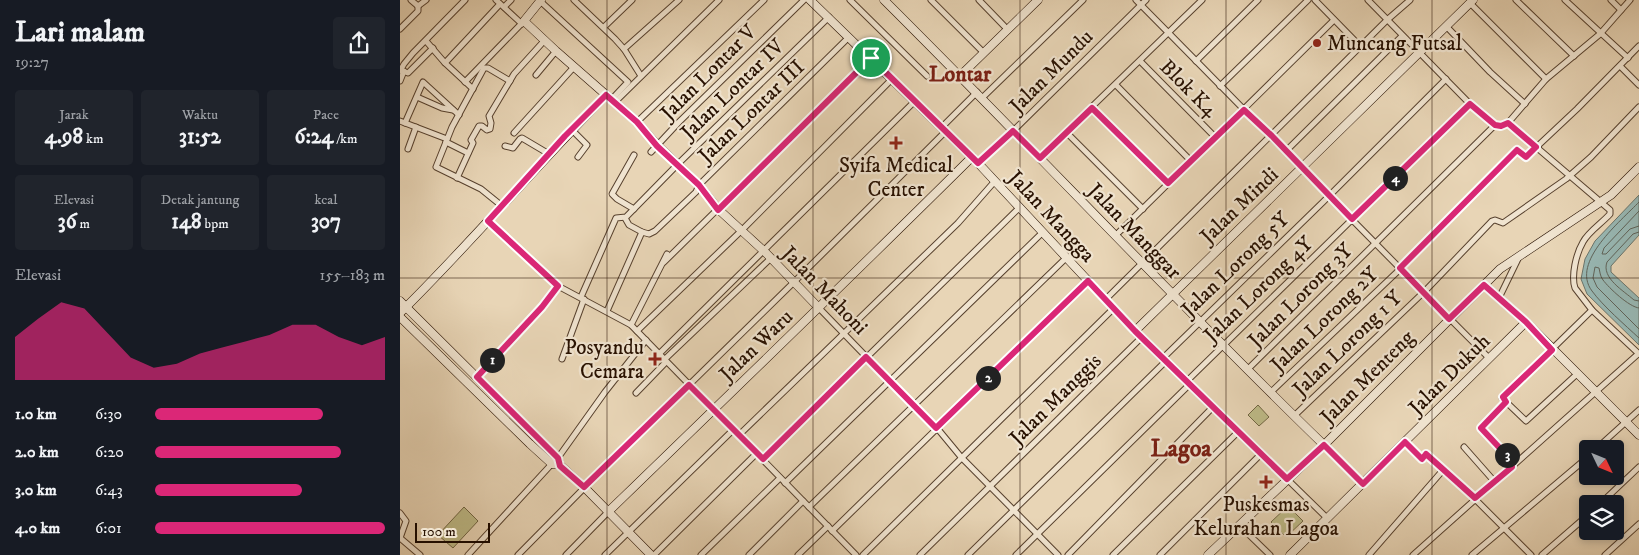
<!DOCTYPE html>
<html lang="id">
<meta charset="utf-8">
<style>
body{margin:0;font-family:"IM FELL DW Pica",serif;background:#20242c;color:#f1f3f6;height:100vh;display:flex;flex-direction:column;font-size:19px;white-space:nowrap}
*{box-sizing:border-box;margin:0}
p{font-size:16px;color:#9ea1a6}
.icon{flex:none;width:28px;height:28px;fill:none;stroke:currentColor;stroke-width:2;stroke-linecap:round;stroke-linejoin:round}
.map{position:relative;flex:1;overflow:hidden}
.panel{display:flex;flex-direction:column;background:#171b24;width:400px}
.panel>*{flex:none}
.needle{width:32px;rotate:133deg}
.fabs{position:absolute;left:1179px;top:440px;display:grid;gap:10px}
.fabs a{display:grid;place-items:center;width:45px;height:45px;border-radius:5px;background:#171b24;box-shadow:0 2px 8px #0003;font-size:25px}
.scale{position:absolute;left:15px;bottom:12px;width:75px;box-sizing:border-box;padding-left:5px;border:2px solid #271000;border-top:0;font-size:14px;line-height:18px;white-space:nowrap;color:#271000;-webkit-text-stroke:4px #f0e4d0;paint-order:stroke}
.pin{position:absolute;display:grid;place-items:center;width:42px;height:42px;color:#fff;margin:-21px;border:2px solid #fff;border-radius:50%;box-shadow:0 1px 5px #0007}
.km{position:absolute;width:25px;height:25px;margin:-12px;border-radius:50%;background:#222;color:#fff;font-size:14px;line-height:25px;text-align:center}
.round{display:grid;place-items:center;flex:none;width:52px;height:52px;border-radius:5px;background:#20242c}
.head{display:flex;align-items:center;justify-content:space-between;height:85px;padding:0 15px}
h1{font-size:28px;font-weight:700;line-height:38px}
.stats{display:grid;grid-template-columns:repeat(3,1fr);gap:8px;height:85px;padding:5px 15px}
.stats div{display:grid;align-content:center;border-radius:5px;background:#20242c;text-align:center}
.stats b{font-size:21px;font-weight:700}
.stats small{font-size:14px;font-weight:400}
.stats p{font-size:14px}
.chart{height:140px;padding:10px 15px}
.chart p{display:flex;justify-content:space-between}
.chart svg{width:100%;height:90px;margin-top:5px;fill:#db2777;opacity:.7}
ul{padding:0 15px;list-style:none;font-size:16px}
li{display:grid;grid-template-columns:80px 60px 1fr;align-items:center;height:38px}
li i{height:12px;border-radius:6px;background:#db2777}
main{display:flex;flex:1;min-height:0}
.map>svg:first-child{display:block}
.green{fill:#bebb88;stroke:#726644}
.water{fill:#98b8b4;stroke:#6b756c}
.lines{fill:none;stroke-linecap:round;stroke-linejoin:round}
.shore{stroke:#60645a;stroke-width:1}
.street-casing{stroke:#57412e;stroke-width:7}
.secondary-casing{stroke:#271000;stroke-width:9}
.street{stroke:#f0e4d0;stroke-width:5}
.secondary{stroke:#f0e4d0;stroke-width:8}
.route-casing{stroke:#fff;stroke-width:10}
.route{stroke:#db2777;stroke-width:6}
.grid{fill:none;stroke:#271000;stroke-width:1;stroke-opacity:0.55}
.poi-dot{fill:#8f2418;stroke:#f0e4d0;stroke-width:2}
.labels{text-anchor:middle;stroke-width:4.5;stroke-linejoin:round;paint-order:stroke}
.poi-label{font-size:21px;fill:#271000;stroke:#f0e4d0}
.street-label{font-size:21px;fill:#271000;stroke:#f0e4d0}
.neighbourhood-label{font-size:22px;font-weight:bold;fill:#7a1f14;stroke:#f0e4d0}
.quarter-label{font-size:24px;font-weight:bold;fill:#7a1f14;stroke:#f0e4d0}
</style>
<main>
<section class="panel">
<div class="head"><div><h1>Lari malam</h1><p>19:27</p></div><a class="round"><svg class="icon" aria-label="share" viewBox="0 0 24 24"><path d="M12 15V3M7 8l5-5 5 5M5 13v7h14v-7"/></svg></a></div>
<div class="stats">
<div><p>Jarak</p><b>4.98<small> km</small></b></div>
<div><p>Waktu</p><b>31:52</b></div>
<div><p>Pace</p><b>6:24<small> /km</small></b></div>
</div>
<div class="stats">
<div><p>Elevasi</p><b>36<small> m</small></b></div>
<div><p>Detak jantung</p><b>148<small> bpm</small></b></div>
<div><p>kcal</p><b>307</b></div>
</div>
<div class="chart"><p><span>Elevasi</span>155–183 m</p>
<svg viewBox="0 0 160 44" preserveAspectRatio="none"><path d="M0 44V23L10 14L20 6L30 9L40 21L50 33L60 38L70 36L80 31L90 28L100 25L110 22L120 17L130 17L140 23L150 27L160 23V44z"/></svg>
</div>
<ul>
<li><b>1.0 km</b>6:30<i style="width:73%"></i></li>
<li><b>2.0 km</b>6:20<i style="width:81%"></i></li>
<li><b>3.0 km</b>6:43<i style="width:64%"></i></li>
<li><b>4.0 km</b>6:01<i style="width:100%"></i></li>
</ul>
</section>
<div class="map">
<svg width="1239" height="555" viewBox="0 0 1239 555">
<rect width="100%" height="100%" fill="#e8d5b6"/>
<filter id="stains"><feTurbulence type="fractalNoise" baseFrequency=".004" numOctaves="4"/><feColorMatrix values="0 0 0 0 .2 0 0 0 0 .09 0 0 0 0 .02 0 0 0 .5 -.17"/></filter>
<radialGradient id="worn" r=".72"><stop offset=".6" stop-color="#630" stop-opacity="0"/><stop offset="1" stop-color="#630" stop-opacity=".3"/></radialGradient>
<g class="green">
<path d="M858,405L869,417L859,426L848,415Z"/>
<path d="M888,506L903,521L886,537L871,522Z"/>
<path d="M64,507L78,521L53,548L38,535Z"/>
</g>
<path class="water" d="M1239,195V235L1211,266V272L1239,298V345L1187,294L1181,279L1185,259L1195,241Z"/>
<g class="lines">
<g class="shore">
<path d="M1239,202C1221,221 1170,262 1192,291C1203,306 1225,325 1239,338"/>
<path d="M1239,211L1204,248L1202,254H1206L1230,229L1239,226"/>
<path d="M1239,232L1233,234L1207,262C1201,278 1224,291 1234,300L1239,301"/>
<path d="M1239,308C1229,307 1209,288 1203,280C1200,276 1200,272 1199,268L1195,267L1193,278L1197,287L1239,329"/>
</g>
<g class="street-casing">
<g id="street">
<path d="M11,0L18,6"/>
<path d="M96,0L122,24"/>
<path d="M174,0L215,39L224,49L241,76"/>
<path d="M450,0L527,76"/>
<path d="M531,0L584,53"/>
<path d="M579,0L608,30"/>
<path d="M736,0C854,119 970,239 1089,358"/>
<path d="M915,0L961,47"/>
<path d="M968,0L1070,104L1095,125L1101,126L1108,123L1210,210V214C1202,223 1188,232 1183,242C1176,254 1171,276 1175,288L1192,310L1239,354"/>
<path d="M1116,0L1174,56"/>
<path d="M1165,0L1228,58"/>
<path d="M1211,0L1221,10"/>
<path d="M140,1L228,82L211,100"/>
<path d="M1070,3L1146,79"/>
<path d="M18,6L26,0"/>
<path d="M104,7L111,0"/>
<path d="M1046,26L1090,72L1125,104"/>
<path d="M204,27L232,0"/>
<path d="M0,29L18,11V6"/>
<path d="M26,41L45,63L73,89"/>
<path d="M224,49L279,0"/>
<path d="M740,61L815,137"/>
<path d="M796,61L858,0"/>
<path d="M45,63L100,4"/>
<path d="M1220,66L1239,85"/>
<path d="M0,70L8,73L33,48"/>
<path d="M0,71L4,64L13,53L65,0"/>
<path d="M136,75L156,51"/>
<path d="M0,81L4,71"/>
<path d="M65,82L124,21"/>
<path d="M716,85L791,161"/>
<path d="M820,86L908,0"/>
<path d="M17,97L42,108L53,110"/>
<path d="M582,98L683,0"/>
<path d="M214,103L319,0"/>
<path d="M692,108L768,183"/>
<path d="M0,121L47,139"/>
<path d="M237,122L364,0"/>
<path d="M5,123L23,82L59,115"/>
<path d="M1108,123L1146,79L1200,34L1230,0"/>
<path d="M542,127L577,92"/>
<path d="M172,130L187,145L178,157"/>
<path d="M114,133L174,67"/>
<path d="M667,133L743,209"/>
<path d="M46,142L68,153"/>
<path d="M105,146L113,148L120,139L122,138L149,154"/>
<path d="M8,149L16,127"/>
<path d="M886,151L1002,36"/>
<path d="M251,152L279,122L404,0"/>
<path d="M234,155L212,194L217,199L234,209"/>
<path d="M640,157L802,0"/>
<path d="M578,163L613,131L746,0"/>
<path d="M57,178L73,143L71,140L79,126H82L87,130L90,129L91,123L89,116L114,74L144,41"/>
<path d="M102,206L81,189L36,167L52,127L84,68H88L110,81"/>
<path d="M225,218L229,225L242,232"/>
<path d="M88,221L158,286L231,325L456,555"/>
<path d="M715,236L934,20"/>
<path d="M264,262L471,58"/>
<path d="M181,297L216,218L226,217L281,161L429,17"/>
<path d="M1099,298L1118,259"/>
<path d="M706,299L987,20L1010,0"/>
<path d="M419,308L513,405L537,428L561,457L658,555"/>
<path d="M207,311L242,232L249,234L255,231L296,192L299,185L449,37"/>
<path d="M231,325L267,254"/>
<path d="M237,331L341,231L492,79"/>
<path d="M259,354L515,101"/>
<path d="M763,358L923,202L1046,79"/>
<path d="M162,359L184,299"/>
<path d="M264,360L371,258"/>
<path d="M847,370L1095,125"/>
<path d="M1177,374L1126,421L1102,398L1192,310"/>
<path d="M77,377L143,307L158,286"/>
<path d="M787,381L1070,104"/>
<path d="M236,393L266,362"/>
<path d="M870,393L996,273L1117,150L1127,156L1177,109L1239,46"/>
<path d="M1107,402L1081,428L1111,460L1112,467"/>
<path d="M894,416L1026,290L1092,221L1095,220L1103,223L1166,179L1191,157L1239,107"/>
<path d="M339,435L558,223L595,181"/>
<path d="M1005,442L1022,459L1026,454L1075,499L1131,555"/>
<path d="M924,445L963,484"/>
<path d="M1064,447L1094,481"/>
<path d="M1196,449L1239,410"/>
<path d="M363,459L620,207"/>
<path d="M887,479L927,518"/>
<path d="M385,483L643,232"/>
<path d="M1200,504L1239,467"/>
<path d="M409,507L666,258"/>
<path d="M0,513L6,521L0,538L20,555"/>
<path d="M839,525L870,555"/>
<path d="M432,531L688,281"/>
<path d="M68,555L160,455L205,392L246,340"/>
<path d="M118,555L194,478L391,285L546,131"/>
<path d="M166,555L209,511"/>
<path d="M205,555L333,430"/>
<path d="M254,555L357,453"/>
<path d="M301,555L380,478"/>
<path d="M349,555L403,501"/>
<path d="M398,555L428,526"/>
<path d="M463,555L714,308"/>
<path d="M520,555L742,337"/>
<path d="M568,555L766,361"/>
<path d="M616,555L790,384"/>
<path d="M668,555L813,407"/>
<path d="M713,555L838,432"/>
<path d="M760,555L861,454"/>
<path d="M969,555L1044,469"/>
<path d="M1013,555L1238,354"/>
<path d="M1072,555L1188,457"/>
<path d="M1142,555L1188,515"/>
<path d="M1205,555L1239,524"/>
</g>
</g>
<g class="secondary-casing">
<g id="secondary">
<path d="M141,0L124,21L156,51L237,122L257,145L299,185L318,209L365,252L419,308"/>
<path d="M410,0L578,163L735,331L887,479"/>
<path d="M484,0C632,147 774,300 924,445"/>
<path d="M560,76L638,0"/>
<path d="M1084,285L1126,322L1239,435"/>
<path d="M0,301L158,458L160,465"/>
<path d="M0,313C71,243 136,166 206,95"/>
<path d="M0,317L130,444L152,464L160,465L184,487L251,555"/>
<path d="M735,331L1073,0"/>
<path d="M209,511C330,394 452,276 572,157"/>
<path d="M808,555L924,445L1100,269L1211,195L1239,167"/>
<path d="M890,555L1126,322"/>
</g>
</g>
<use href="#street" class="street"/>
<use href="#secondary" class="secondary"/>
</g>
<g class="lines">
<g class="route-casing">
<path id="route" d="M471,58L578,163L613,131L640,158L692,108L768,183L844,110L872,136L952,219L1070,104L1095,125L1101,126L1108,123L1136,147L1126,157L1117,150L1000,268L1049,319L1084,285L1126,322L1152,350L1103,397L1106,402L1081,428L1111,460L1112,467L1075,498L1026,454L1022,459L1005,442L963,484L924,445L887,479L735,331L688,281L536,428L466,357L363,459L289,385L184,487L160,466L158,458L77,377L142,307L158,286L88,221L165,136L206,95L237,122L257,146L299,185L318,210Z"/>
</g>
<use href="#route" class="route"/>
</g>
<path class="grid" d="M207,0V555M413,0V555M620,0V555M826,0V555M1032,0V555M0,278H1239"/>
<g class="poi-dot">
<circle cx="917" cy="43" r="5"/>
<path d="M493.5 135.5h5v5h5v5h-5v5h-5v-5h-5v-5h5z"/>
<path d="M252.5 351.5h5v5h5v5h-5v5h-5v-5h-5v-5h5z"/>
<path d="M863.5 474.5h5v5h5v5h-5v5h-5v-5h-5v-5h5z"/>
</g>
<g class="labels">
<g class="poi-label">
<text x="927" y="50" text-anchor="start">Muncang Futsal</text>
<text x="496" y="172">Syifa Medical<tspan x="496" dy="24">Center</tspan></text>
<text x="244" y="354" text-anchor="end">Posyandu<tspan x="244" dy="24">Cemara</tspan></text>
<text x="866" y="511">Puskesmas<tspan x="866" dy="24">Kelurahan Lagoa</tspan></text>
</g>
<g class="street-label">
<text transform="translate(651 71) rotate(-45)" y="7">Jalan Mundu</text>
<text transform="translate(308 72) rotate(-45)" y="7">Jalan Lontar V</text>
<text transform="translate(789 88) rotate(45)" y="7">Blok K4</text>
<text transform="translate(332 89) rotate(-44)" y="7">Jalan Lontar IV</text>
<text transform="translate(351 111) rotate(-44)" y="7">Jalan Lontar III</text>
<text transform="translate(839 205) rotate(-44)" y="7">Jalan Mindi</text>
<text transform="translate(652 216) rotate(47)" y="7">Jalan Mangga</text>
<text transform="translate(735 231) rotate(46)" y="7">Jalan Manggar</text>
<text transform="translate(835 264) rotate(-44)" y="7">Jalan Lorong 5Y</text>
<text transform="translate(858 289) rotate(-44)" y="7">Jalan Lorong 4Y</text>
<text transform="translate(425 290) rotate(46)" y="7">Jalan Mahoni</text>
<text transform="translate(900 295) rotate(-45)" y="7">Jalan Lorong 3Y</text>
<text transform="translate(924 319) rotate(-44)" y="7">Jalan Lorong 2Y</text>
<text transform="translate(947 343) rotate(-44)" y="7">Jalan Lorong 1 Y</text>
<text transform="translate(356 345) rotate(-44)" y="7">Jalan Waru</text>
<text transform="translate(1049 374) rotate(-45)" y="7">Jalan Dukuh</text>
<text transform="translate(967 377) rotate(-45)" y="7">Jalan Menteng</text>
<text transform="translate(655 399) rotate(-45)" y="7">Jalan Manggis</text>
</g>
<g class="neighbourhood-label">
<text x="560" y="81">Lontar</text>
</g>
<g class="quarter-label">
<text x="781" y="456">Lagoa</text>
</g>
</g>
<rect width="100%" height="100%" filter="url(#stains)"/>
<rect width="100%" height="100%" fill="url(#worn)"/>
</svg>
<div class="fabs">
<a><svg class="needle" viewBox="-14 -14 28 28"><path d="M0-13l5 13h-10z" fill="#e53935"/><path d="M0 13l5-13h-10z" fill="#9ea1a6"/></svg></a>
<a><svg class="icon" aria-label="layers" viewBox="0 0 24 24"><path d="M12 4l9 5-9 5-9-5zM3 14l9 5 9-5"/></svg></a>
</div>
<div class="scale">100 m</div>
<div class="pin" style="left:471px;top:58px;background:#1e9e55"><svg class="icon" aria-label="arrive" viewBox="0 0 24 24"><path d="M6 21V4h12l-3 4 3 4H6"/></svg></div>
<b class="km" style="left:92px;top:360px">1</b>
<b class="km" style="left:588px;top:378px">2</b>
<b class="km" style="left:1107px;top:455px">3</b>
<b class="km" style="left:995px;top:178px">4</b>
</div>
</main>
